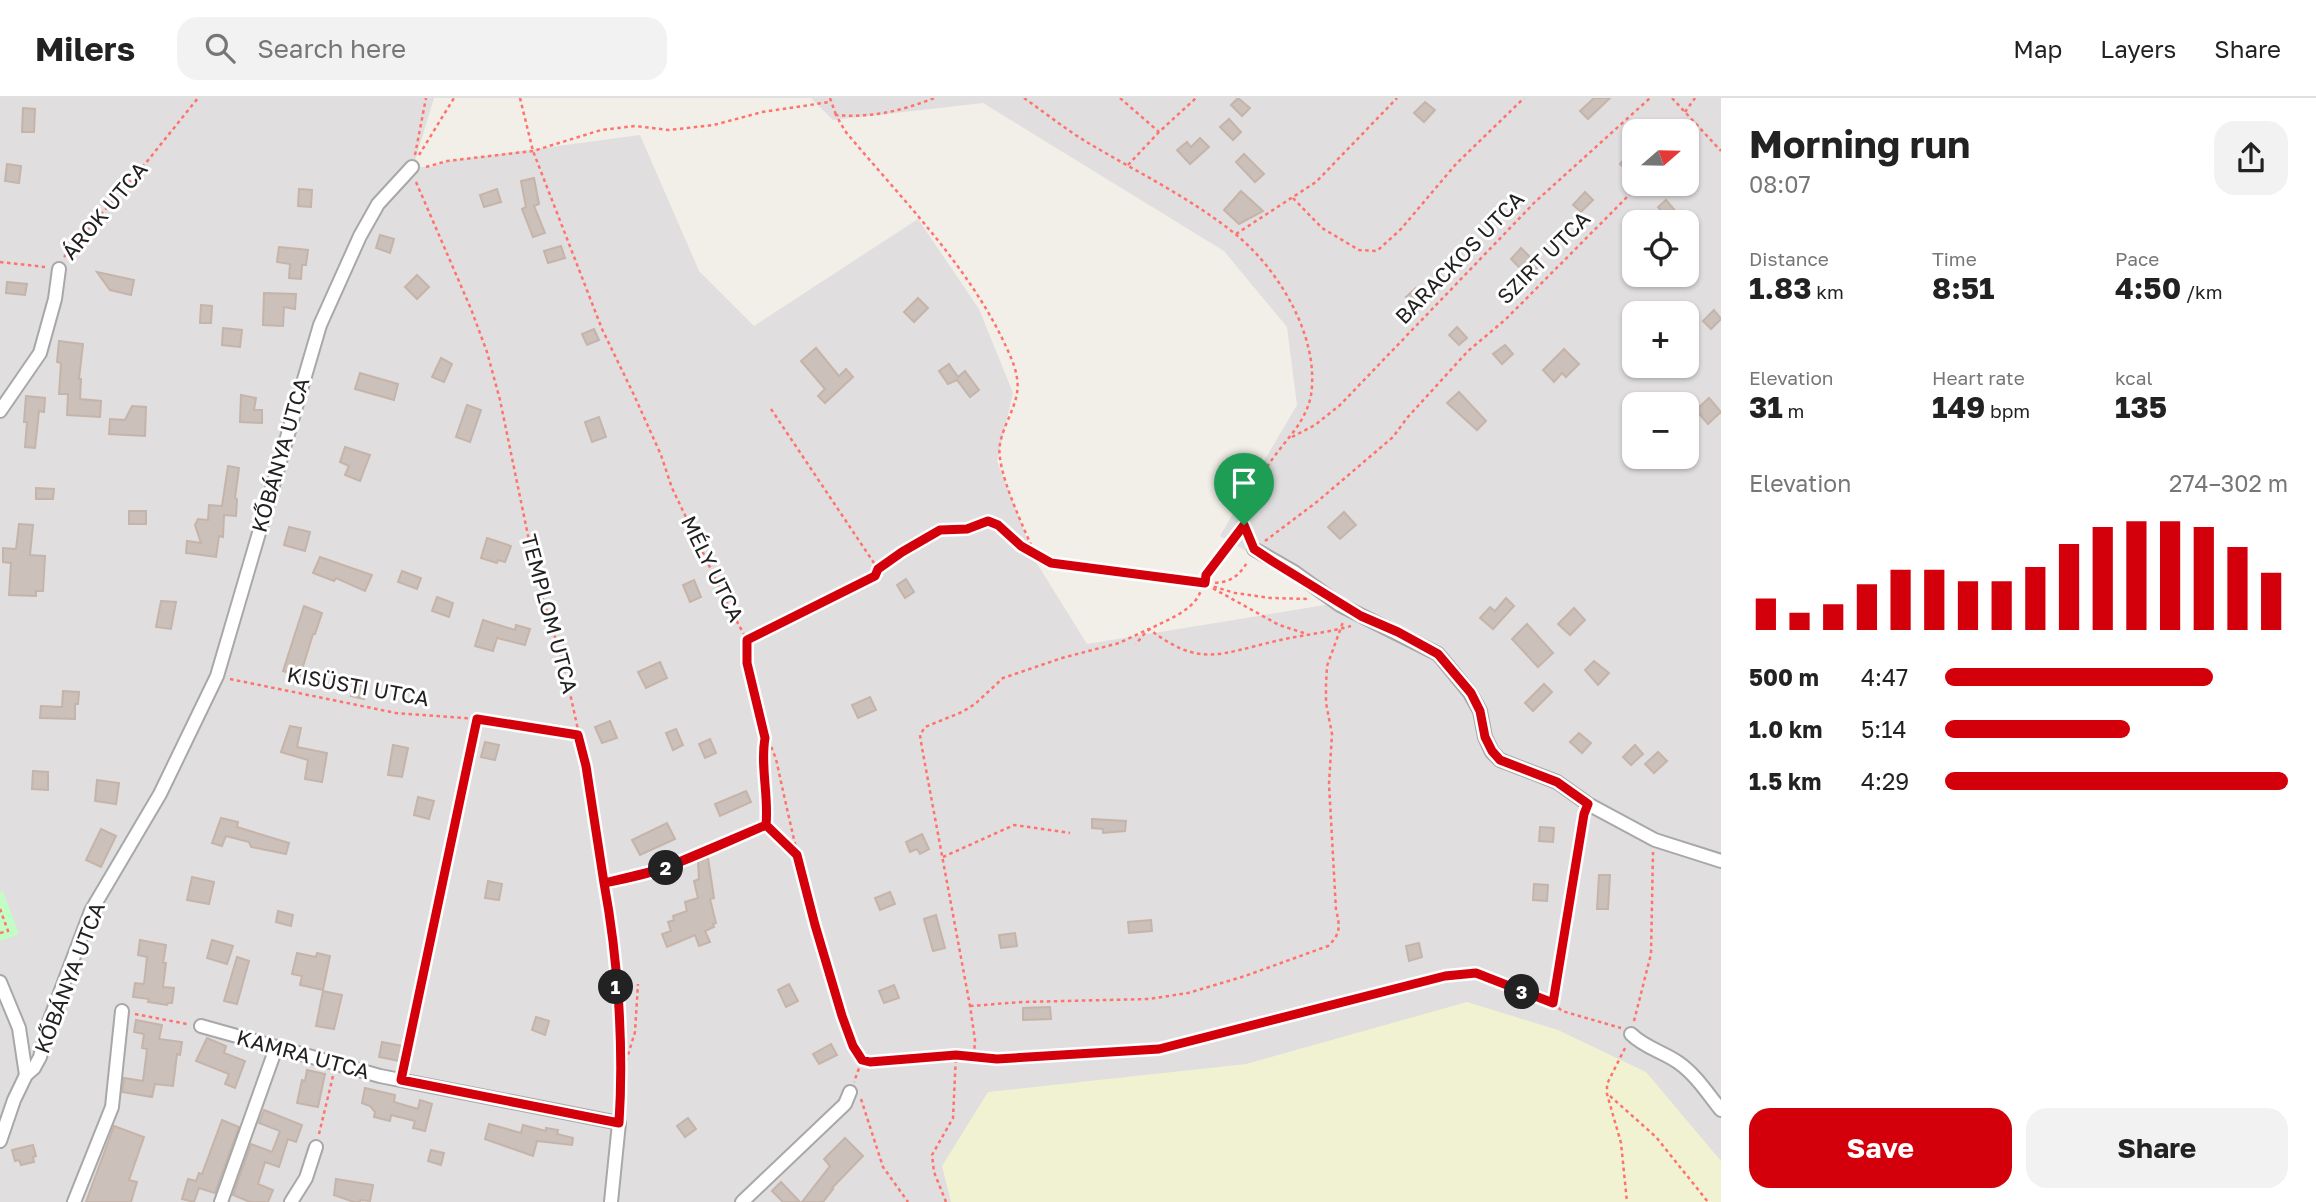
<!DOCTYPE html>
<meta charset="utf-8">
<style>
body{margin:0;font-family:"Golos Text",sans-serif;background:#f2f2f2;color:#222;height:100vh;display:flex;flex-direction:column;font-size:26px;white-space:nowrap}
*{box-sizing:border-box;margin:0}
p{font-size:23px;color:#767676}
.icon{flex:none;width:38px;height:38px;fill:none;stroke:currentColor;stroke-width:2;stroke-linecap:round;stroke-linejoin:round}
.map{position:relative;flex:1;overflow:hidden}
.side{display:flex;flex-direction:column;background:#fff;width:595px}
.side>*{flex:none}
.needle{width:46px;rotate:70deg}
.tools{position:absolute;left:1622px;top:21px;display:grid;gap:14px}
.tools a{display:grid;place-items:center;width:77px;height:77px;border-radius:14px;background:#fff;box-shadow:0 2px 5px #0004;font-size:35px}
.pin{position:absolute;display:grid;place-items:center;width:60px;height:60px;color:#fff;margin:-72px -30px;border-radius:50% 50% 50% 0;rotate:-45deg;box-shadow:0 0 7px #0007}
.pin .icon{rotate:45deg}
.km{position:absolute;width:35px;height:35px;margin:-18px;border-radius:50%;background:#222;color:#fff;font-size:19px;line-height:35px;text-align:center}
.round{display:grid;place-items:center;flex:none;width:74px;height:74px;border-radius:21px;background:#f2f2f2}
.headline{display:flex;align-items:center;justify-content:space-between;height:119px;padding:0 28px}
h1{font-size:38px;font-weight:700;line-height:52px}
.figures{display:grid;grid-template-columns:repeat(3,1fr);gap:10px;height:119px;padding:7px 28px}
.figures div{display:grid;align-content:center}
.figures b{font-size:30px;font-weight:700}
.figures small{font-size:19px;font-weight:400}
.figures p{font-size:19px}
.chart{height:196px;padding:14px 28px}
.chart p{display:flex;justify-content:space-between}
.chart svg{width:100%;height:126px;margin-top:7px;stroke:#d3000c;stroke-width:6}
.cta{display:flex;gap:14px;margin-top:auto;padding:14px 28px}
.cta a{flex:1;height:80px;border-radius:21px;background:#d3000c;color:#fff;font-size:28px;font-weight:700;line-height:80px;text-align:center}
.cta a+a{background:#f2f2f2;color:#222}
ul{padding:0 28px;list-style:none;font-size:23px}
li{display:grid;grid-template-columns:112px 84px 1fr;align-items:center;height:52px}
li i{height:18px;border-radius:9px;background:#d3000c}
header{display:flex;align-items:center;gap:42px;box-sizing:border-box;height:98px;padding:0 35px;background:#fff;border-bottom:2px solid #e0e0e0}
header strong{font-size:33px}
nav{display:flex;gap:38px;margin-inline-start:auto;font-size:24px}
.search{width:490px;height:63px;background:#f2f2f2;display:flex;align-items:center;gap:18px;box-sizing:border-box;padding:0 24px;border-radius:21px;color:#767676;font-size:26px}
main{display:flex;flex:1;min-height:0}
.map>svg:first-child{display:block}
.residential{fill:#e0dede;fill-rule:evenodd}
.farmland{fill:#f1f2d2}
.park{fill:#c3fdc5}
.building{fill:#cbc0ba;stroke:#c5b4a9;stroke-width:2}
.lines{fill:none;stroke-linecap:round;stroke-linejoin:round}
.street-casing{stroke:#a8a8a8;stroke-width:16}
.path{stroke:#ff736c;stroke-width:2.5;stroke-dasharray:3.5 3.5;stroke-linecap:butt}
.street{stroke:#fff;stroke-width:12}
.route-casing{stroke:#fff;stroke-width:14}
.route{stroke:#d3000c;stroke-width:9}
.labels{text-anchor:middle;stroke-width:6;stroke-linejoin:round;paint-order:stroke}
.street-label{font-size:21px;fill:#212121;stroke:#fff}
</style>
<header>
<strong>Milers</strong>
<div class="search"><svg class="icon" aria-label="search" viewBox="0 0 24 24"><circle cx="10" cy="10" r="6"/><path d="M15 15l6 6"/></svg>Search here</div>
<nav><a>Map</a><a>Layers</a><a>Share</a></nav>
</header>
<main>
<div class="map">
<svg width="1721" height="1104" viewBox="0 0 1721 1104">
<rect width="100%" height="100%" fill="#f2eee8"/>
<path class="residential" d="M0,0H434L413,69H431L447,63L640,37L699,173L754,228L918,121L979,211L1013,295L997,363L1036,464L1087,546L1337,505L1220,438L1297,307L1287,229L1224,153L983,5L833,22L811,0H1721V1104H0ZM1634,33H1687V86H1634ZM1634,124H1687V177H1634ZM1634,215H1687V268H1634ZM1634,306H1687V359H1634Z"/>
<path class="farmland" d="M1467,904L1558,932L1646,974L1721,1063V1104H951L942,1068L988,994L1246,966Z"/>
<path class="park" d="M0,794H3L19,836L0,843Z"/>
<g class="building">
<path d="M1238,0L1250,10L1242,18L1231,7Z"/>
<path d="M1594,0H1610L1588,21L1580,13Z"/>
<path d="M1425,4L1435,12L1424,24L1414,15Z"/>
<path d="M23,10L35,11L34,34H22Z"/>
<path d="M1229,21L1241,34L1233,42L1220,29Z"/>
<path d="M1200,40L1209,49L1190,66L1177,52L1187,44L1191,49Z"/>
<path d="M1634,50V79L1620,66Z"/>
<path d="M1244,56L1264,76L1255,84L1236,64Z"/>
<path d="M7,66L21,68L19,85L5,83Z"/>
<path d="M534,80L539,106L534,108L545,135L533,139L522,111L526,109L521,83Z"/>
<path d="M299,91L312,92L311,109L298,108Z"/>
<path d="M497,91L501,104L484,109L480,97Z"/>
<path d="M1241,93L1263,113L1239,126L1224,112Z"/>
<path d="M1585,94L1593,102L1581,114L1573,107Z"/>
<path d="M1666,102L1677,115L1669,122L1658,109Z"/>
<path d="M380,137L394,141L390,155L376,150Z"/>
<path d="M561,148L565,160L548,165L544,153Z"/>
<path d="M279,149L308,152L306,167H302L301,181L289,180L290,166L277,164Z"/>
<path d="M1521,150L1539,168L1529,179L1511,161Z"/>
<path d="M97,174L134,182L131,197L110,192Z"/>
<path d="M417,177L429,189L417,201L405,189Z"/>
<path d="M7,184L27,186L25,197L6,195Z"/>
<path d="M1416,190L1427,202L1417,211L1406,199Z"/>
<path d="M264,195L296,196L295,211L284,209L283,228L263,227Z"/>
<path d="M918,200L928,210L914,224L904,214Z"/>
<path d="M201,207L212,208L211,225H200Z"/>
<path d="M1714,212L1721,221L1711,231L1703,223Z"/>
<path d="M1457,229L1467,240L1459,247L1449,237Z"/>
<path d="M223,230L242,232L240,249L222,247Z"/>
<path d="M594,231L599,242L587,247L582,236Z"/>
<path d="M59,243L83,246L79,281H81L80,301L101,303L100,319L67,317L68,296H59L61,265L57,264Z"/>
<path d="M1505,247L1513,256L1502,266L1493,256Z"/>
<path d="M816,250L839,278L846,271L853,279L825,305L818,298L825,291L801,263Z"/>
<path d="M1564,251L1579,266L1566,279L1562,275L1554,284L1543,272Z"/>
<path d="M441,260L452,266L444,284L432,279Z"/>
<path d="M949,266L958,279L965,273L979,292L970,299L957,282L948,286L939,273Z"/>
<path d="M360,275L398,286L394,302L355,291Z"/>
<path d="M1459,294L1486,323L1477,332L1447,305Z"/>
<path d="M241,297L256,300L254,312H262V325L240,324Z"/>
<path d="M26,298L45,300L44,314L39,313L35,350L25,349L27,324H24Z"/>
<path d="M1709,300L1721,314L1708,326L1696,312Z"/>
<path d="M467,307L481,312L470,344L456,339Z"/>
<path d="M132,308L146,309L145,338L109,336L110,321L125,322Z"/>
<path d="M599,319L606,339L592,344L585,324Z"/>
<path d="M345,349L370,357L360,383L345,377L349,368L340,364Z"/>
<path d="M228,368L239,370L235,400L237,401L236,418L224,417L223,439L219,438L216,459L186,455L187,443L201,445L195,427L198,421L208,422L209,407L222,408Z"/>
<path d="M36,390L54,391L53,401H36Z"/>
<rect x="129" y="413" width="17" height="13"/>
<path d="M1344,414L1356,427L1340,441L1328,429Z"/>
<path d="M19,426L33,427L30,457L45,458L43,493H36V498L9,497L11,465L3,464V450L16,451Z"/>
<path d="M289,429L310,434L305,453L284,447Z"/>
<path d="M487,440L511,448L505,464L498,462L497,465L481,460Z"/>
<path d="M320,459L372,477L365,493L336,480L334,483L313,475Z"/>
<path d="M402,473L421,480L417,491L398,484Z"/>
<path d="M906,481L914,494L905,500L897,487Z"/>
<path d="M694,482L701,499L690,504L683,487Z"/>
<path d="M437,499L453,505L449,519L432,513Z"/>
<path d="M1506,500L1514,508L1493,531L1480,520L1490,509L1495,513Z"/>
<path d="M161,503L176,504L171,531L156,529Z"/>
<path d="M304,508L322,515L315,536H313L300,578L283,573Z"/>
<path d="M1574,510L1585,522L1570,537L1558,526Z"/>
<path d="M483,522L515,532L516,527L530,531L525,547L497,540L493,553L475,548Z"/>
<path d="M1527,526L1553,555L1538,569L1512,541Z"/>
<path d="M1594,563L1609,575L1598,587L1585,572Z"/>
<path d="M660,564L667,580L646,590L638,574Z"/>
<path d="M354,586L367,589L364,601L351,598Z"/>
<path d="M1544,586L1552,594L1533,613L1525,605Z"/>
<path d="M63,593L79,594L78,606H75V621L40,620L41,608L62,609Z"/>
<path d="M870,599L876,612L858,620L852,607Z"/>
<path d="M610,623L617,640L602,645L595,629Z"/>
<path d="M290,628L301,630L297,649L327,655L322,684L305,681L308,662L281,654Z"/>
<path d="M676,631L683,647L673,652L666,635Z"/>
<path d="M1579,635L1591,645L1582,655L1570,644Z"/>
<path d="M710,641L716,655L705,660L699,646Z"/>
<path d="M485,644L499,647L495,662L481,659Z"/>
<path d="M393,647L408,650L402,679L388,677Z"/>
<path d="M1635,647L1643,656L1631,667L1623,659Z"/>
<path d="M1658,654L1667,663L1654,675L1645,666Z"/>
<path d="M33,673L48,674V692L32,691Z"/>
<path d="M97,682L119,685L116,706L95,703Z"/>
<path d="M746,693L751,704L720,718L715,706Z"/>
<path d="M418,699L434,703L429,721L414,717Z"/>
<path d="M221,720L238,724L237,729L289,745L286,756L251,749L249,744L226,738L222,748L212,745Z"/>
<path d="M1092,721L1126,723L1125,733L1103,735V731L1092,730Z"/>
<path d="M667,725L675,741L640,757L632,742Z"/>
<path d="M1540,729L1554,730L1553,744L1539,743Z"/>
<path d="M101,731L116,738L101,769L86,762Z"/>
<path d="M922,736L929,751L920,756L917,751L910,754L906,744Z"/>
<path d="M708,760L714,800L710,801L716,825L713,826L714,829L705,833L710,844L699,848L695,837L667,849L662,836L671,833L668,824L674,822L673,818L687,813L685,804L698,800L694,783L699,781L698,763Z"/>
<path d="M1599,777H1610L1608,811H1597Z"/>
<path d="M192,779L214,784L209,806L187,802Z"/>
<path d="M488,783L502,786L499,802L485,800Z"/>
<path d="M1534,786L1548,787L1547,803L1533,802Z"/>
<path d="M890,794L895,806L880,812L875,800Z"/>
<path d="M278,813L293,817L291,828L276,824Z"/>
<path d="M936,817L945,850L933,853L924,821Z"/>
<path d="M1151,822L1152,833L1129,835L1128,824Z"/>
<path d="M1015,835L1017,848L1001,850L999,837Z"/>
<path d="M140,842L166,847L163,865H166L163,889L174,890L172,905H168L167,907L148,904L149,901L133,899L135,885L144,886L147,859L138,857Z"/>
<path d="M212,842L233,848L227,866L207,860Z"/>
<path d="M1419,845L1422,859L1409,863L1406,848Z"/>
<path d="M297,855L316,859L317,855L330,858L323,892L300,887L302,878L292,876Z"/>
<path d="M237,859L249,863L237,906L224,903Z"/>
<path d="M789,886L798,903L786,909L778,892Z"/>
<path d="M894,887L899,900L884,905L879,893Z"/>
<path d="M323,893L342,897L334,931L316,928Z"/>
<path d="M1050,909L1051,921L1023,922V910Z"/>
<path d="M536,919L549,923L545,937L532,932Z"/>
<path d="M136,922L162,927L159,941L182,944L180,957L177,956L173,988L155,986L152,999L122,994L124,980L143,983L147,951L142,950L144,936L134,934Z"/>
<path d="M207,940L226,948L224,955L245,963L235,990L225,986L229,976L196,963Z"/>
<path d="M382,944L403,948L400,963L379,959Z"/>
<path d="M831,946L837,957L819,966L813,956Z"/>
<path d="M307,972L325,976L318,1009L297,1005L302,982L305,983Z"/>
<path d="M365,990L395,997L394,1004L418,1011L420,1002L432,1006L425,1033L413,1030L415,1023L391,1017L390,1023L374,1019L375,1014L370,1008L362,1005Z"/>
<path d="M264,1012L302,1027L296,1044L288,1041L279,1069L265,1064L258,1086L273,1092L268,1104H250L233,1097L251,1046L272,1054L280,1033L259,1025Z"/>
<path d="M688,1020L696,1031L685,1039L677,1028Z"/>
<path d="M222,1022L239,1029L215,1095L199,1090L194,1104L182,1101L188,1081L196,1083L199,1075L202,1076Z"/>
<path d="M489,1026L521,1035L523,1027L546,1033V1030L558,1032L557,1036L573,1040L572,1047L537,1043L533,1058L485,1041Z"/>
<path d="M114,1028L144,1039L129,1082L137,1084L131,1104H86Z"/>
<path d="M845,1040L863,1058L832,1090L833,1091L823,1104H802L830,1068L824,1061Z"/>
<path d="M33,1047L36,1058L33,1059L34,1064L21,1067L19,1062L15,1063L12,1052Z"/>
<path d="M431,1052L444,1055L441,1067L428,1063Z"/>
<path d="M336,1081L373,1087L370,1103L360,1102V1104H354L334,1097Z"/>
<path d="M781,1084L800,1104H783L772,1093Z"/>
</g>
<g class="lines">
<g class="street-casing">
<g id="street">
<path d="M0,313L40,255L55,201L59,171"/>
<path d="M1254,451L1294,474L1340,507L1438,556L1470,595L1480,613L1485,639L1492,654L1500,662L1557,684L1588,706L1655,742L1721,763"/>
<path d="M0,884L19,930L26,977"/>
<path d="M201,928L380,978L619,1025L611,1104"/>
<path d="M1631,936C1645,950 1664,954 1679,965C1696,977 1708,996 1721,1012"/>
<path d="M0,1043L14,1002L26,977L34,970L40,959L49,924L91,813L160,696L217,578L320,227L360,138L378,106L412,69"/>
<path d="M74,1104L112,1009L122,913"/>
<path d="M221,1104L276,950"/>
<path d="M291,1104L306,1080L316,1049"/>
<path d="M742,1104L845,1006L850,994"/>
</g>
</g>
<g class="path">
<path d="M520,0L533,53L602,231L634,297L661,357L672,390L728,507L747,542V565L765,640L771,648L776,661C792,734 808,806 830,877C838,906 845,936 862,962L854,984"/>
<path d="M830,0L836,17"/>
<path d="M934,0C902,13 871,20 836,17L845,33C900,99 964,163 1002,240C1008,253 1015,266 1017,280C1021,304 1004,323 1000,346C995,372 1025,431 1035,457L1051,465L1191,482L1235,495L1271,500L1309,501"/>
<path d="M1024,0C1044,14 1064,30 1085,43C1135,73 1189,99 1234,135C1278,170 1320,239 1311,297C1305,330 1276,349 1262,378C1254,394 1252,413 1243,428C1234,444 1219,458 1208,475C1203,483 1202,495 1195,503C1183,517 1166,522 1150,531C1145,534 1140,541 1136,546"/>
<path d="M1120,0L1159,34"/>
<path d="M1672,0L1721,53"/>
<path d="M1685,14L1695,0"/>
<path d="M1687,38L1697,28"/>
<path d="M415,57L426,0"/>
<path d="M419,57L454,0"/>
<path d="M1128,67L1159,34L1196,0"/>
<path d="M426,69L447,63L533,53L601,32L635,28L669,32L714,27L762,14L830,4"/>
<path d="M416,84L471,211L487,254L500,302L537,481L564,568L586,668L593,720L611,821L622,974L620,1011"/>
<path d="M1293,100L1322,130L1359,152L1377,153L1401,131L1456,66L1524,0"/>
<path d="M1236,136L1316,84L1397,0"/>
<path d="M64,159L145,66L198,0"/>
<path d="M0,164L45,169"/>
<path d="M771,311L878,471"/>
<path d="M1292,339L1315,327L1340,307L1535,104L1650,0"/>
<path d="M1244,427L1250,440"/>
<path d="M1265,443L1318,403L1393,339L1407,320L1468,253L1506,221L1640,86"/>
<path d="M1208,485C1229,485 1237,481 1248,463"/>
<path d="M1207,487L1279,527L1304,535"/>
<path d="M747,542L875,479L878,471L940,432L967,431L988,423L998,427L1033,455"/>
<path d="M230,581L396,615L477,621L578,637"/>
<path d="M765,640C760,668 769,698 767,727"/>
<path d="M943,759L1014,727L1070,735"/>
<path d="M604,785L665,770L767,727L795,755"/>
<path d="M0,811L8,833L0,835"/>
<path d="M1553,905L1583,718"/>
<path d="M970,908L1022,904L1149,901L1188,895L1245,878L1328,848C1341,836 1340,828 1336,812L1329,686L1332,636L1326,605V587L1327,568L1343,524"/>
<path d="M135,916L187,926"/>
<path d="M1634,923L1651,856L1653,754"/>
<path d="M1625,950L1607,986V996L1621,1045L1627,1104"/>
<path d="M974,957L997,961L1159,951L1445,878L1476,875L1553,905L1562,913L1621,930"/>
<path d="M862,962L870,964L919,958L974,957L975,942L970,908L922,650L920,637L925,629L962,614L975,606L1003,580L1062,560L1119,545L1149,531C1200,570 1219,556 1276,543C1301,537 1326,535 1351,528"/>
<path d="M403,968L477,621"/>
<path d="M624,970L635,934L638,886"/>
<path d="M1610,998L1656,1039L1708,1104"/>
<path d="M861,1001L883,1069L908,1104"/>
<path d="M319,1036L333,978"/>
<path d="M946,1104L934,1074L932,1057L953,1020L956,957"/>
</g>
<use href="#street" class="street"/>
</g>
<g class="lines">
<g class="route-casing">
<path id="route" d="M1244,427L1206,477L1205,485L1051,465L1021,448L998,427L988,423L967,431L940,432L902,454L878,471L875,478L747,542V565L765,640C760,668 769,698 766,727L665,770L604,785C618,860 624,949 619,1025L401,982L477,621L578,637L586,668L604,785C625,781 646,777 667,769C700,757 733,741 766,727L797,757L815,827L842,918L853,948L862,962L870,964L956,957L997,961L1159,951L1445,878L1476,875L1553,905L1584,716L1588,706L1557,684L1500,662L1492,653L1485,639L1480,613L1471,595L1438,556L1398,534L1361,518L1272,463L1254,451L1244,427"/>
</g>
<use href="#route" class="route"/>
</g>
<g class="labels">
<g class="street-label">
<text transform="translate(105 113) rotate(-50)" y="7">ÁROK UTCA</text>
<text transform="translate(1460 160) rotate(-46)" y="7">BARACKOS UTCA</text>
<text transform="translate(1544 160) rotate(-45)" y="7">SZIRT UTCA</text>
<text transform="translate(281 357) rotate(-74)" y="7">KŐBÁNYA UTCA</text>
<text transform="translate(712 471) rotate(64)" y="7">MÉLY UTCA</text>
<text transform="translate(549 516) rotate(75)" y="7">TEMPLOM UTCA</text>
<text transform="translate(358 589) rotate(10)" y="7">KISÜSTI UTCA</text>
<text transform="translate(70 880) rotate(-69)" y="7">KŐBÁNYA UTCA</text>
<text transform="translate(303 957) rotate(15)" y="7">KAMRA UTCA</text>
</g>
</g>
</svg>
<div class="tools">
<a><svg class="needle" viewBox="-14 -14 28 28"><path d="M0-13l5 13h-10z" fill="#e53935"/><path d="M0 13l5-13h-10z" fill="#767676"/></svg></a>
<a><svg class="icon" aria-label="locate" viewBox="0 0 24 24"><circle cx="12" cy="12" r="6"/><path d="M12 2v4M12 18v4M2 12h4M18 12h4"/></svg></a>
<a>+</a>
<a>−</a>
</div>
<div class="pin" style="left:1244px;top:427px;background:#1e9e55"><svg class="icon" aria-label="arrive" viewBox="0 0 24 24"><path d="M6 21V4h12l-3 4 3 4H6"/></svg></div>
<b class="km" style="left:616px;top:889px">1</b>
<b class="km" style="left:666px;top:770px">2</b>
<b class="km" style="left:1522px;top:894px">3</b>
</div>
<section class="side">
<div class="headline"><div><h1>Morning run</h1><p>08:07</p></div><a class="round"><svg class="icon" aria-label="share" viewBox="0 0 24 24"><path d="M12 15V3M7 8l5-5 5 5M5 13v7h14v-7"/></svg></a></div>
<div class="figures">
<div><p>Distance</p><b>1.83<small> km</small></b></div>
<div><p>Time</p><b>8:51</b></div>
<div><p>Pace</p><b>4:50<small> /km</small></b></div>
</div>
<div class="figures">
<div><p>Elevation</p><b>31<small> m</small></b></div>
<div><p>Heart rate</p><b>149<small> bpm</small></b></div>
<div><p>kcal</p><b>135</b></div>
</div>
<div class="chart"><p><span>Elevation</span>274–302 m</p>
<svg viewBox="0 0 160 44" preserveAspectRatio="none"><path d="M5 44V33M15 44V38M25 44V35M35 44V28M45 44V23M55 44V23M65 44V27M75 44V27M85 44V22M95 44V14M105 44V8M115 44V6M125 44V6M135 44V8M145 44V15M155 44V24"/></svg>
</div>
<ul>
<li><b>500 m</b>4:47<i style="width:78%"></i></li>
<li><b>1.0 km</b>5:14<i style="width:54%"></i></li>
<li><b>1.5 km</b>4:29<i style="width:100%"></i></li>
</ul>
<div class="cta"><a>Save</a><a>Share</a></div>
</section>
</main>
